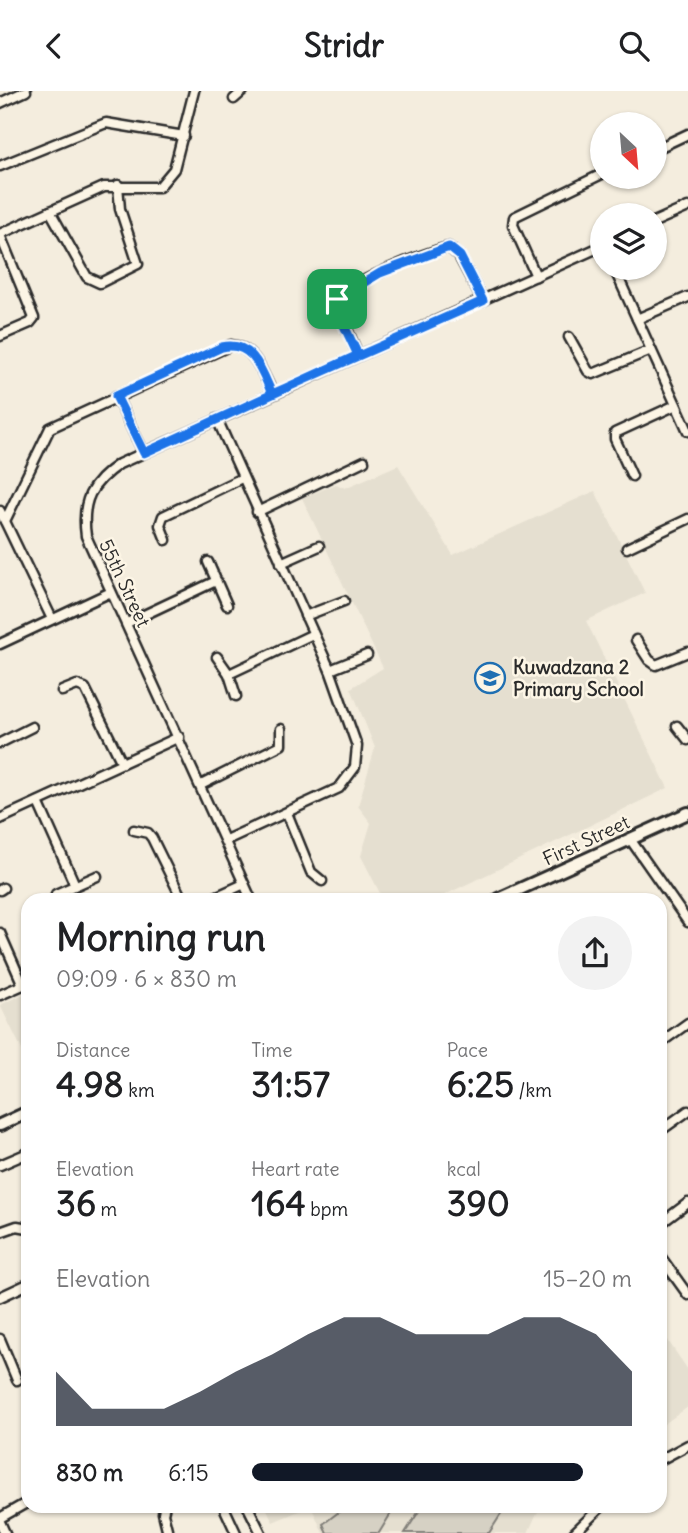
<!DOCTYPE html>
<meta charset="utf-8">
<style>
body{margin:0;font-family:Delius,sans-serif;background:#f2f2f2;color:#202124;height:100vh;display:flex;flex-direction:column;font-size:26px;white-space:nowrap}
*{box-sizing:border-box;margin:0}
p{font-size:23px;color:#757577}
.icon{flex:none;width:38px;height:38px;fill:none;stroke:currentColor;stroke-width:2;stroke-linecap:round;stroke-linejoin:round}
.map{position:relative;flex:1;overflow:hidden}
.side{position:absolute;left:21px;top:802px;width:646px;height:620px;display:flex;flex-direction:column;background:#fff;border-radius:21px;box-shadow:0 2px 5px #0004}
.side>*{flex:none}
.needle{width:46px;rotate:154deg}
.tools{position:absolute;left:590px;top:21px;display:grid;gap:14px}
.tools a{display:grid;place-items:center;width:77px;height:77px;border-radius:50%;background:#fff;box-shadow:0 2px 5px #0004;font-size:35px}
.pin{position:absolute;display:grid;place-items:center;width:60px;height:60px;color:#fff;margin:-30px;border-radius:14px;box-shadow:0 4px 10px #0006}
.round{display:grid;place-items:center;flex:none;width:74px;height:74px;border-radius:37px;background:#f2f2f2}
.summary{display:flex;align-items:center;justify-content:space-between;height:119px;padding:0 35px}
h1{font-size:38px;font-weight:700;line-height:52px}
.metrics{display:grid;grid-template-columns:repeat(3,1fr);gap:10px;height:119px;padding:7px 35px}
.metrics div{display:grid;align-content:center}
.metrics b{font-size:35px;font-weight:700}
.metrics small{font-size:19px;font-weight:400}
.metrics p{font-size:19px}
.chart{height:196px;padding:14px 35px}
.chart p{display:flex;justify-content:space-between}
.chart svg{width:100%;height:126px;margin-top:7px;fill:#111827;opacity:.7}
ul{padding:0 35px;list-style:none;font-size:23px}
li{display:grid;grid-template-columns:112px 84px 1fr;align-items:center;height:52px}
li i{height:18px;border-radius:9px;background:#111827}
header{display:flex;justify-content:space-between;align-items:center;height:91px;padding:0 35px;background:#fff;font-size:32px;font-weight:700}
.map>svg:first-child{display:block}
.built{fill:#e5dfd0}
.green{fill:#d6d1c4;stroke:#807e78;stroke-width:2}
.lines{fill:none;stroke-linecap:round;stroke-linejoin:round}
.street-casing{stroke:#2b2b2b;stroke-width:13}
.secondary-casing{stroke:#2b2b2b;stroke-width:16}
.street{stroke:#fcf5e5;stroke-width:8}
.secondary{stroke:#fcf5e5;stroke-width:10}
.route-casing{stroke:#fff;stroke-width:14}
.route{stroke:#1a73e8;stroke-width:9}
.labels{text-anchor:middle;stroke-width:5;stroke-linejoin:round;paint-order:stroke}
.street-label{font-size:19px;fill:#2b2b2b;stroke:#fcf5e5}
.poi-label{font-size:19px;font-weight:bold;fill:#2b2b2b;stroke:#fcf5e5;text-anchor:start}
</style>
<header><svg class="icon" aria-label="back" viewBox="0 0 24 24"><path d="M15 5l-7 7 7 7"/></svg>Stridr<svg class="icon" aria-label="search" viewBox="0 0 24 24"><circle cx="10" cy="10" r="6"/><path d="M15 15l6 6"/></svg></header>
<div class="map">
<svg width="688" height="1442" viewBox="0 0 688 1442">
<rect width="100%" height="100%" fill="#f4edde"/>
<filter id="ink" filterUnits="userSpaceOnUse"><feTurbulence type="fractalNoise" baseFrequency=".0143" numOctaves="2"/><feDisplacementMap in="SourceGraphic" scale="14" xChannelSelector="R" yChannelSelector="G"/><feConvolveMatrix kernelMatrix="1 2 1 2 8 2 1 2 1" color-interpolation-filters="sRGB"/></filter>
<g filter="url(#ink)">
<g class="built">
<path d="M398,374L453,464L595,400L645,502L586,530L668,697L436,808H383L361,765L371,732L358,715L375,657L351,597L383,577L302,407L336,393L345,397Z"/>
<path d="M28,901V971L0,914Z"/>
<path d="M660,1238L688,1279V1316L660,1336Z"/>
<path d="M265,1414H548L537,1422L528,1442H323L311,1415L273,1431Z"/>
</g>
<g class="green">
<path d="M348,1414H396L379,1442H327L323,1433Z"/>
<path d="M423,1414H500L505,1417L489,1442H405Z"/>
</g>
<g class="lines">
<g class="street-casing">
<g id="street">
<path d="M234,8L243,0"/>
<path d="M0,12L26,0"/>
<path d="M654,59L688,43"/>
<path d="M0,75L106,32L184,45"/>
<path d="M50,120L87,186L100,192L138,173L120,118L118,94"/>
<path d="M654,131L688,116"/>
<path d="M0,143L104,96H159L174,78L194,0"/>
<path d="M0,144L34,227L30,232L0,245"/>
<path d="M614,177L688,340"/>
<path d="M536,185L513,134L514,126L602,83"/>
<path d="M637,228L688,206"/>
<path d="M569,246L588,280L593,283L651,259"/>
<path d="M358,264L336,212C344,192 427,161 449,156L459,165L483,210"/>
<path d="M116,305L144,362"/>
<path d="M217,328L330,579L357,655L355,676L339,697L226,749"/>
<path d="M632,385L615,348V342L676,314"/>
<path d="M0,420L52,528"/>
<path d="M257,421L364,370"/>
<path d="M5,430L50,337L231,254C256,256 263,284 273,303"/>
<path d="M166,449L160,434L163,425L242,387"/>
<path d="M627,457L688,428"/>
<path d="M208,471L227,514"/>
<path d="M281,472L319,455"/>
<path d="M305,525L344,510"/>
<path d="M127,532L216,490"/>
<path d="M636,549L649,569L656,574L688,561"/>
<path d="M0,553L111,501"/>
<path d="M217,566L229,583L236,605"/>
<path d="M330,579L367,564"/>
<path d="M229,583L313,543"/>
<path d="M62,600L77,594L85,597L122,672"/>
<path d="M677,635L688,649"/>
<path d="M0,652L32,636"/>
<path d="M201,694L281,654V638"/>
<path d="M38,711L75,794"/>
<path d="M287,722L311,781L322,790"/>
<path d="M0,728L179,646"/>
<path d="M134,739L148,742L152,747L182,808"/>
<path d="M630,748L688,831"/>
<path d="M0,799L3,797"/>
<path d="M56,803L97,785"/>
<path d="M211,808L244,793"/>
<path d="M251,808L86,445C81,410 91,392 119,373L602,155"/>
<path d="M0,842L23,894"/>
<path d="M0,904L25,893"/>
<path d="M660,952L688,932"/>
<path d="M660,1040L688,1020"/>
<path d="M0,1074L28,1062"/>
<path d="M660,1133L688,1112"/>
<path d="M0,1141L17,1135L28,1137"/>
<path d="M660,1165L688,1204"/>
<path d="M0,1206L28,1193"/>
<path d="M0,1248L17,1289"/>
<path d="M660,1369L688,1354"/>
<path d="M165,1414L163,1422L168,1442"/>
<path d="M223,1414L236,1442"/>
<path d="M247,1414L261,1442"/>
<path d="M0,1427L28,1411"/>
<path d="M0,1431L5,1442"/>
<path d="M574,1442L603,1414"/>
</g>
</g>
<g class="secondary-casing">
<g id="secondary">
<path d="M498,808L688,722"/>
<path d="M0,1034L28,1021"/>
</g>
</g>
<use href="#street" class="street"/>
<use href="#secondary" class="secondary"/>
</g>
</g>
<g class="lines" filter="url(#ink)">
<g class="route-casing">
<path id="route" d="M337,208L338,222L358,264L144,362L116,305L222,256C253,249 262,280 272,303L483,210L460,165L449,156L380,182L337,208"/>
</g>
<use href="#route" class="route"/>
</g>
<defs>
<g id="school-ring" transform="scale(1.575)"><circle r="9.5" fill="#fcf5e5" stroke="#1f6fb2" stroke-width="1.5"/><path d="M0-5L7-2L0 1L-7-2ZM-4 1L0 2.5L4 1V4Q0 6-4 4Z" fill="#1f6fb2"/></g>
</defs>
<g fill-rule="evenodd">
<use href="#school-ring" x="490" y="587"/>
</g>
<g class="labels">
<g class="street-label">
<text transform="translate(125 492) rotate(65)" y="7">55th Street</text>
<text transform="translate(586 749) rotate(-25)" y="7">First Street</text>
</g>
<g class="poi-label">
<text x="513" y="583">Kuwadzana 2<tspan x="513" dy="22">Primary School</tspan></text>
</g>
</g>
</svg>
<div class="tools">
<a><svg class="needle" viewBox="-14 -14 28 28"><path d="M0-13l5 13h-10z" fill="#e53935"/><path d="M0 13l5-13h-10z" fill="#757577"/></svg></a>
<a><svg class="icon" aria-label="layers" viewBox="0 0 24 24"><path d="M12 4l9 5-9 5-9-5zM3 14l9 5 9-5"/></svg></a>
</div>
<div class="pin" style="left:337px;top:208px;background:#1e9e55"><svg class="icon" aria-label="arrive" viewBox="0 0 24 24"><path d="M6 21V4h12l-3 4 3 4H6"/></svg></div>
<section class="side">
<div class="summary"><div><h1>Morning run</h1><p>09:09 · 6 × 830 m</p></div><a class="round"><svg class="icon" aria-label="share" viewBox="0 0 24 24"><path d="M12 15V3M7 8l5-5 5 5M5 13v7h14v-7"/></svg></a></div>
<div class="metrics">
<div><p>Distance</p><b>4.98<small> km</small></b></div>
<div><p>Time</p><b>31:57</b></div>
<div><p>Pace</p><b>6:25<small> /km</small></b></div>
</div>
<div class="metrics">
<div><p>Elevation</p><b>36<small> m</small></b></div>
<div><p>Heart rate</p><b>164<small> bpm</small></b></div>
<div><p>kcal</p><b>390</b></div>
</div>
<div class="chart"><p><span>Elevation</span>15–20 m</p>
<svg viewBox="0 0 160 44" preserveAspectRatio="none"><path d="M0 44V25L10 38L20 38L30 38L40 32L50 25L60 19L70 12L80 6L90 6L100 12L110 12L120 12L130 6L140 6L150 12L160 25V44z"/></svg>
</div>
<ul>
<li><b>830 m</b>6:15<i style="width:87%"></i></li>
</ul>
</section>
</div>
